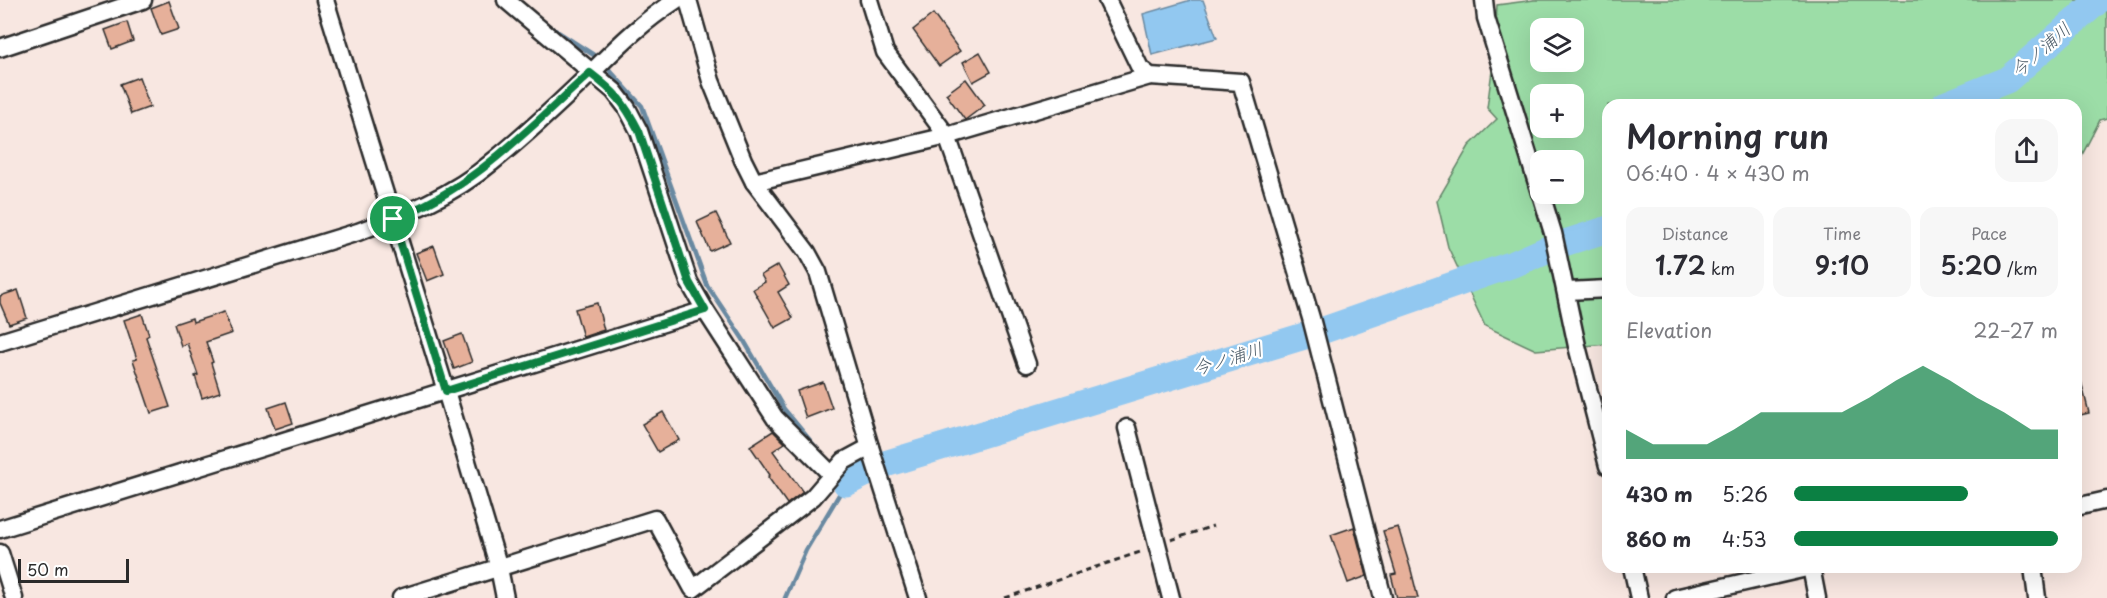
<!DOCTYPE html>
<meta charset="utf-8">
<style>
body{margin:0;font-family:"Playpen Sans","Klee One",sans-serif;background:#f7f7f7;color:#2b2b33;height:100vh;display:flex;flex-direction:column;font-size:22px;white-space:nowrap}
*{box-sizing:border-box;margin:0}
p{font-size:20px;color:#7c7c81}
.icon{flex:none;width:33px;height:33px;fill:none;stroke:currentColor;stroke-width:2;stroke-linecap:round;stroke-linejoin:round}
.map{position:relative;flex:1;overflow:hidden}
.panel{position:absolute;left:1602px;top:99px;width:480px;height:474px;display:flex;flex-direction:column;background:#fff;border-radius:18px;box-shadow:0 6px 24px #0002}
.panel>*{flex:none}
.tools{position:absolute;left:1530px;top:18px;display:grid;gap:12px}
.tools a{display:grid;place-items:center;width:54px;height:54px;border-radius:12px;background:#fff;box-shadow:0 6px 24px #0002;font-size:30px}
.scale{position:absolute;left:18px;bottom:15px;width:111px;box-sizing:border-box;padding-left:6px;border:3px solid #2b2b2b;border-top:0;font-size:16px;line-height:21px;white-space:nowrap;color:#2b2b2b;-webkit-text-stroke:4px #fff;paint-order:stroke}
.pin{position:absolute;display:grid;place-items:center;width:51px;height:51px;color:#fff;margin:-26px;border:3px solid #fff;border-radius:50%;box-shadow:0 2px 6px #0007}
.round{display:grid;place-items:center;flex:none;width:63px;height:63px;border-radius:18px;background:#f7f7f7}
.summary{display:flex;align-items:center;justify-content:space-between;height:102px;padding:0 24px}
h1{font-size:33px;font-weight:600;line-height:45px}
.figures{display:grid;grid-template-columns:repeat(3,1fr);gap:9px;height:102px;padding:6px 24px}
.figures div{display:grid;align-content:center;border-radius:15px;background:#f7f7f7;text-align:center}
.figures b{font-size:26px;font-weight:600}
.figures small{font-size:16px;font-weight:400}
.figures p{font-size:16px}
.chart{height:168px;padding:12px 24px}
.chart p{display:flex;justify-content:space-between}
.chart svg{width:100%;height:108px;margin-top:6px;fill:#0b8043;opacity:.7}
ul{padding:0 24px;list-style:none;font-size:20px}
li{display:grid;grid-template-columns:96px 72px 1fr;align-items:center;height:45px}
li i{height:15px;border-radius:8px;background:#0b8043}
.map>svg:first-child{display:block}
.green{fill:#9cdda7;stroke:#648469;stroke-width:1.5;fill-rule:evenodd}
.water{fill:#92c8f0;stroke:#6989a1;stroke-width:1.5}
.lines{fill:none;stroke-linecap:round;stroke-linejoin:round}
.stream{stroke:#6989a1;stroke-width:4.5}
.river{stroke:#92c8f0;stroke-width:27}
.building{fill:#e6b09a;stroke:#2b2b2b;stroke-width:1.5}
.minor-casing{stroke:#2b2b2b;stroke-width:21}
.path{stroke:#2b2b2b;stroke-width:3;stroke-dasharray:6 4.5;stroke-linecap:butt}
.minor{stroke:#fff;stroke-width:16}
.route-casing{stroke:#fff;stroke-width:12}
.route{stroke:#0b8043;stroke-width:8}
.labels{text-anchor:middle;stroke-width:4.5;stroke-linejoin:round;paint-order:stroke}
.water-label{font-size:18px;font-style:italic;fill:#4a5a66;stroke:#fff}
</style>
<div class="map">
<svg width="2107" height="598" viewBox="0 0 2107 598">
<rect width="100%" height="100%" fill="#f8e7e1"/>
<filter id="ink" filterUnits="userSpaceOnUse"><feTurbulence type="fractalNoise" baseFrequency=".0167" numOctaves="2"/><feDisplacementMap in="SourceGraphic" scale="12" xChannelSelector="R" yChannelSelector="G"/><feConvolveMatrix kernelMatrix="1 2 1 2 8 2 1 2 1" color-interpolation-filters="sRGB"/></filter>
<g filter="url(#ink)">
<path class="green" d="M1534,0H2107V118L2100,120L2080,159L2076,161V105H1608V344L1536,350L1485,326L1448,247L1437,201L1469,146L1497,119L1487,108L1495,48L1497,5ZM1540,28H1574V62H1540ZM1540,94H1574V128H1540ZM1540,160H1574V194H1540Z"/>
<path class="water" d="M1191,0H1203L1217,38L1152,55L1143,14Z"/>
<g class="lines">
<g class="stream">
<path d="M544,23L600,59"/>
<path d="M605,65L642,106L707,285L743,339L784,409L818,450"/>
<path d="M785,598L806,550L846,483L837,473"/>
</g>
<g class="river">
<path d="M1944,105L2007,80L2099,0"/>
<path d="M846,483L885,464L1324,330L1516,263L1555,246L1608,229"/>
</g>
</g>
<g class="building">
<path d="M169,1L179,29L161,35L151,8Z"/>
<path d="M933,14L960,51L939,66L913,30Z"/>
<path d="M127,22L133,41L112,49L105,30Z"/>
<path d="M980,52L991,72L973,82L963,62Z"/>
<path d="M139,77L150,107L131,114L120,84Z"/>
<path d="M966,79L985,105L965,120L946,94Z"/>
<path d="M716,213L730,242L710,251L697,222Z"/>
<path d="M434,246L444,274L427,281L416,253Z"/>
<path d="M778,265L789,285L778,292L793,318L775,328L753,289L765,282L761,275Z"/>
<path d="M18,290L27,318L9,324L0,303V296Z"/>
<path d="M597,303L604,330L583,337L575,309Z"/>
<path d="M224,312L232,333L206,342L213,362L211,363L220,392L202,398L195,376L198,375L187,343L181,346L174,324L192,318L193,322Z"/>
<path d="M142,314L149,335L146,337L170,407L151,413L133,360L137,359L124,320Z"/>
<path d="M462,334L472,362L454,369L444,341Z"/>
<path d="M2080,377L2089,413L2076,416V378Z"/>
<path d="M823,382L832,408L806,418L797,391Z"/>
<path d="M286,402L293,423L275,429L268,408Z"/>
<path d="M663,412L679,440L658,452L642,424Z"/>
<path d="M773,431L785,443L773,451L803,492L787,504L768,477L770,475L750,446Z"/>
<path d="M1354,527L1367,576L1348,583L1331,535Z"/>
<path d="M1398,527L1411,570L1418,598H1397L1391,575L1396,574L1383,531Z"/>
</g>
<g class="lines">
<g class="minor-casing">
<g id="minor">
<path d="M325,0L446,391L499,568L505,598"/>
<path d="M506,0L614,91L627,108L639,131L689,282L705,310L775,418L832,475"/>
<path d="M688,0L711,81L743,160L754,182L807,252L818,272L870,447L918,598"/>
<path d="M869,0L885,52L947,136L1027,364"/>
<path d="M1107,0L1140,68L1150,76L1241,82L1311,318L1383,598"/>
<path d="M1484,0L1486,18L1540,193"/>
<path d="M0,48L143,0"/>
<path d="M754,182L947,136L1150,76"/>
<path d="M1541,194L1553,233L1577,346L1608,466"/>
<path d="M1567,291L1608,289"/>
<path d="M0,342L358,232C405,214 452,196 491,163C527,134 563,100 596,68C623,41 644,21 676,0"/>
<path d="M1127,428L1171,598"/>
<path d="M2076,507L2107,500"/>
<path d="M0,529L705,310"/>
<path d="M0,553L14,598"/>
<path d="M1632,567L1639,598"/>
<path d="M1811,567L1817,598"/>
<path d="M2033,567L2037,598"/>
<path d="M401,598L655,519L693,589L813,497L844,461L870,447"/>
<path d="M1675,598L1811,567"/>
</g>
</g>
<g class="path">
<path d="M1171,540L1213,526"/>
<path d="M1005,598L1143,551"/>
</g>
<use href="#minor" class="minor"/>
</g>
</g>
<g class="lines" filter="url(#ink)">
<g class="route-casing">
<path id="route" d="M590,73C616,93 624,102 639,131L689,282L705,310L446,391L393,219C473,189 528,129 590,73Z"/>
</g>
<use href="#route" class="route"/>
</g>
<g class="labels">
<g class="water-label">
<text transform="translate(2041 50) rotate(-41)" y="6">今ノ浦川</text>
<text transform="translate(1228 359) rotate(-17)" y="6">今ノ浦川</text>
</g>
</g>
</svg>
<div class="tools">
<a><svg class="icon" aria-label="layers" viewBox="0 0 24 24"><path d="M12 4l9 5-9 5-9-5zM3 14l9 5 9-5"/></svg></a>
<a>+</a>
<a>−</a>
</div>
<div class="scale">50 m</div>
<div class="pin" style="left:393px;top:219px;background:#1e9e55"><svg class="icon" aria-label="arrive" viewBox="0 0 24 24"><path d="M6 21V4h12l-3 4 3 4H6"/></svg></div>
<section class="panel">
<div class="summary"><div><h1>Morning run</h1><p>06:40 · 4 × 430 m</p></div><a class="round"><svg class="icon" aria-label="share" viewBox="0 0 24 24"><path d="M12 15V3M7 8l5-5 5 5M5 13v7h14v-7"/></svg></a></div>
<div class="figures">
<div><p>Distance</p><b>1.72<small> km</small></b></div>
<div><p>Time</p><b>9:10</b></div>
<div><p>Pace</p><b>5:20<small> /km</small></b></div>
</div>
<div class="chart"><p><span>Elevation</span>22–27 m</p>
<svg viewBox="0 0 160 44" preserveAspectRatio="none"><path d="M0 44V32L10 38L20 38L30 38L40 32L50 25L60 25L70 25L80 25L90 19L100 12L110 6L120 12L130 19L140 25L150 32L160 32V44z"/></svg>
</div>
<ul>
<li><b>430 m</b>5:26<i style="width:66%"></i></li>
<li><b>860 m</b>4:53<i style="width:100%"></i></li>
</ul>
</section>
</div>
